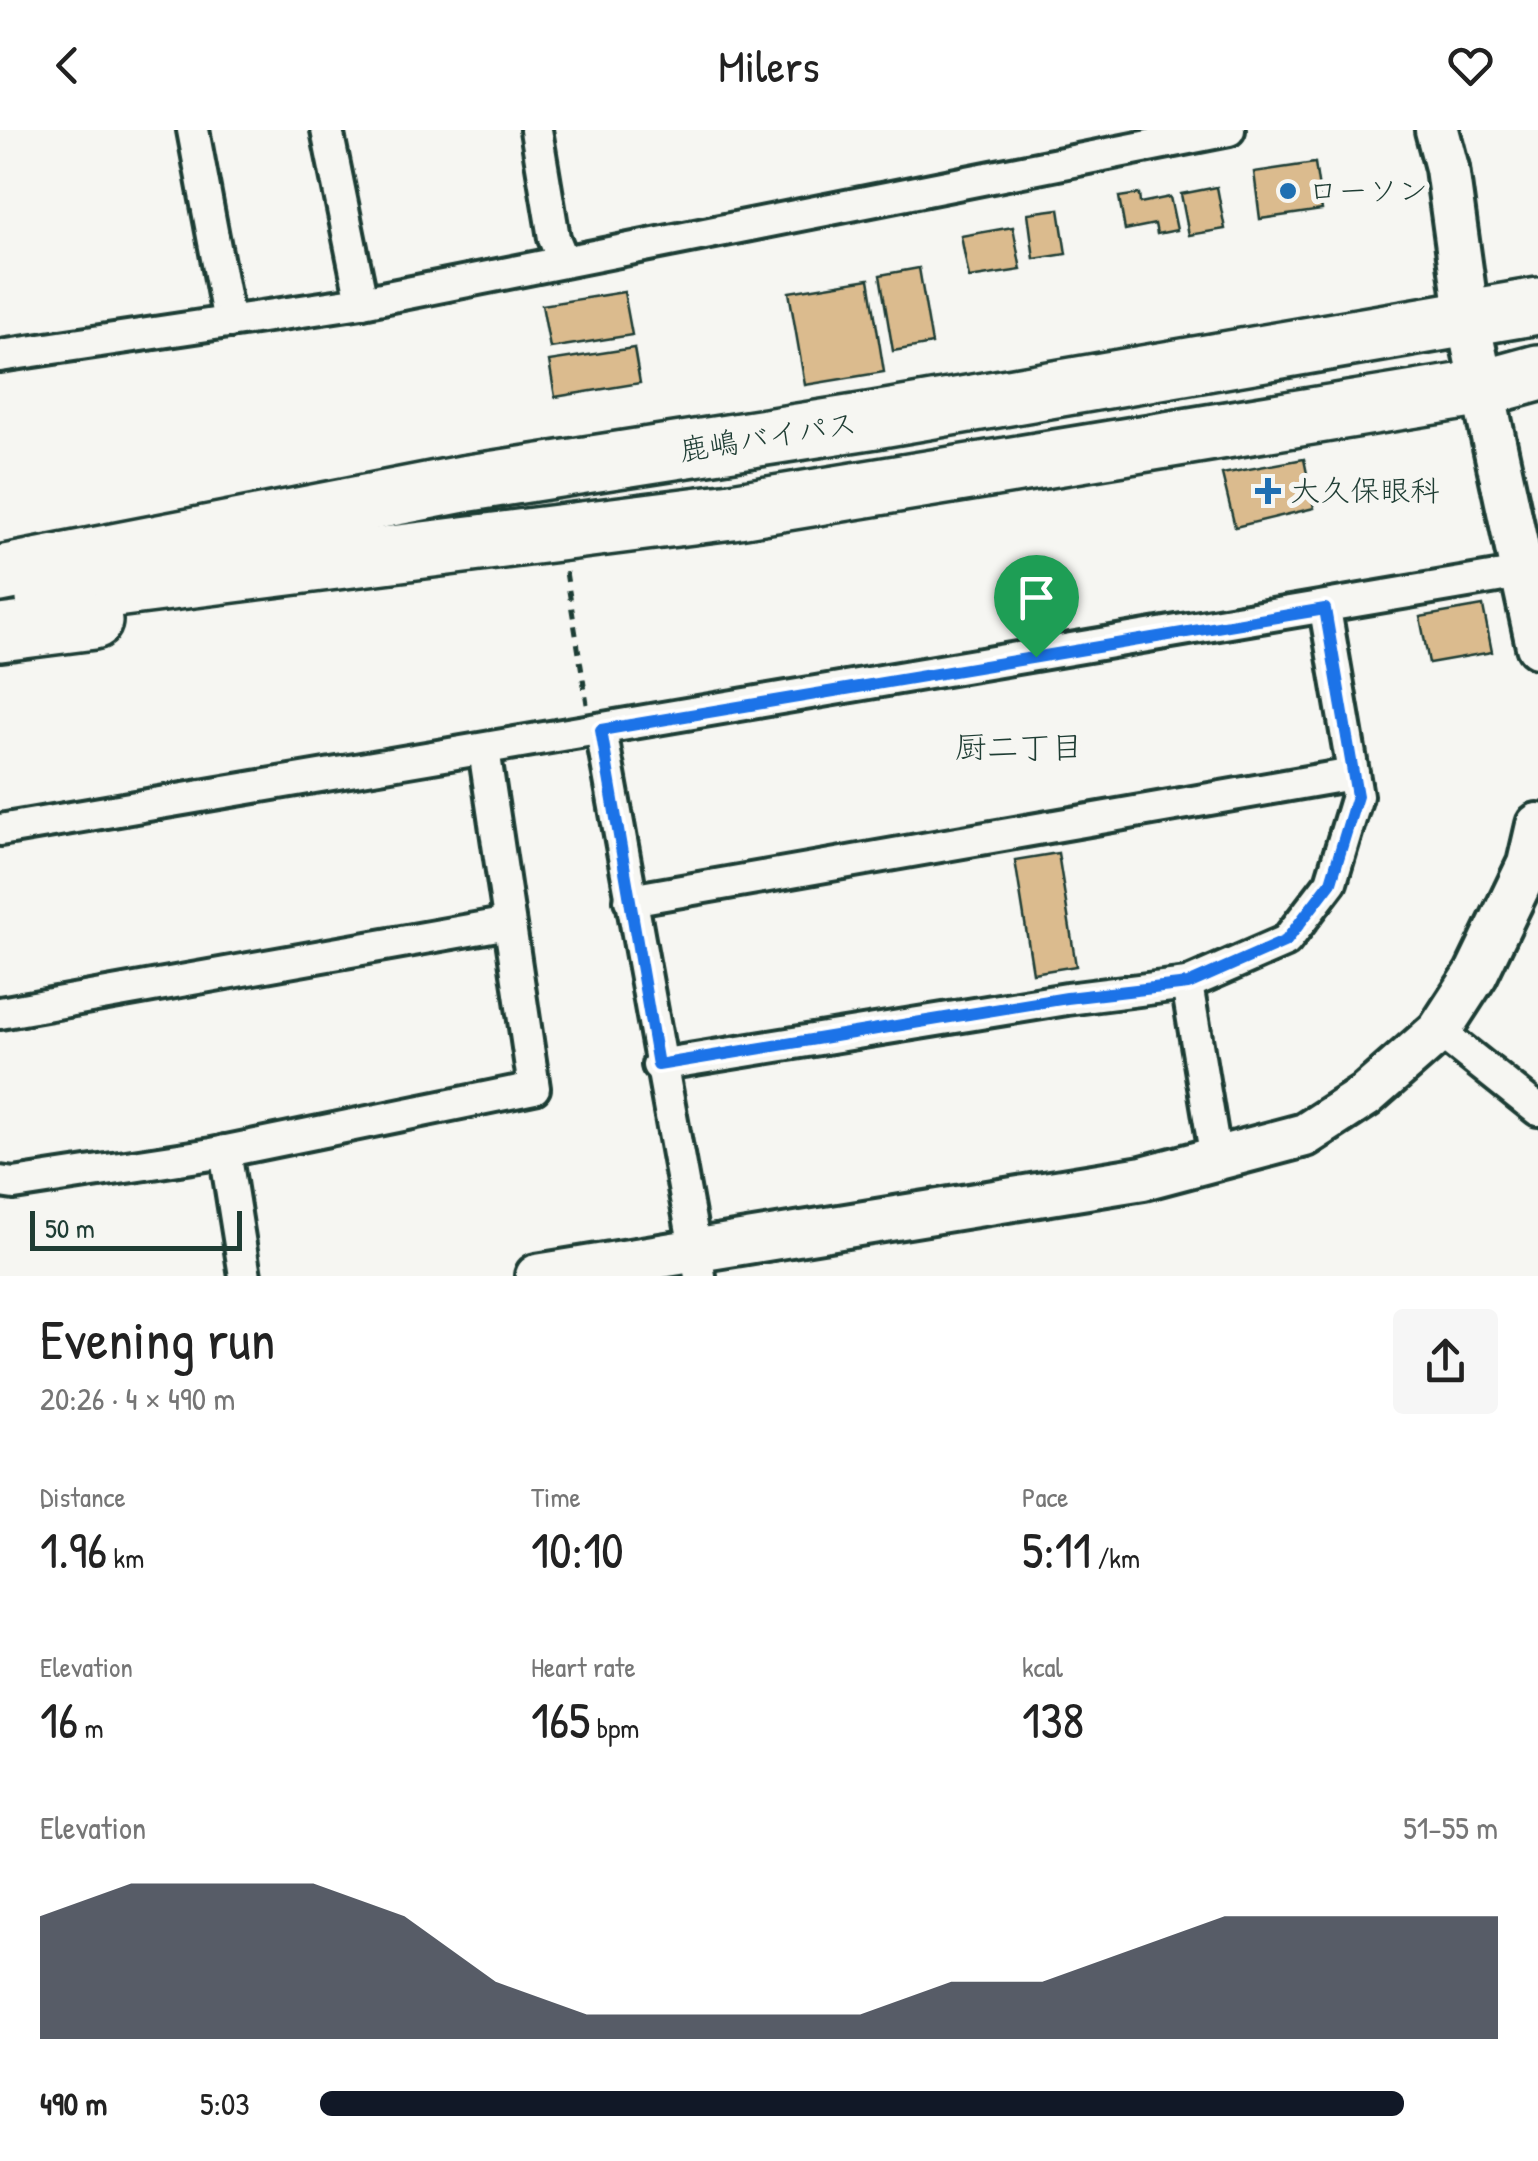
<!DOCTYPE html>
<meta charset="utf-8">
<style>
body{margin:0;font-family:"Patrick Hand","Klee One",sans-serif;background:#f6f6f6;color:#222;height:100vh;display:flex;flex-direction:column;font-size:38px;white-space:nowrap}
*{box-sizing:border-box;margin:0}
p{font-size:32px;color:#767676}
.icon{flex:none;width:55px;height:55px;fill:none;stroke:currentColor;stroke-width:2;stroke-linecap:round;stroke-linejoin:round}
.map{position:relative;height:1146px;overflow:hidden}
.details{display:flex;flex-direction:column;background:#fff;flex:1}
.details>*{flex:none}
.scale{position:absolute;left:30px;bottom:25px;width:212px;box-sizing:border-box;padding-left:10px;border:5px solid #1f3d34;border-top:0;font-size:28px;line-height:35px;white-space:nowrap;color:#1f3d34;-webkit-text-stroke:8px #f6f6f2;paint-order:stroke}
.pin{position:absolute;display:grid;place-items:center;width:85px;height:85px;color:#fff;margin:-102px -42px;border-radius:50% 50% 50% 0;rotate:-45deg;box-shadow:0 0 10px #0007}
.pin .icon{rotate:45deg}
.round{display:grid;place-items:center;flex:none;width:105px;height:105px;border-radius:10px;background:#f6f6f6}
.head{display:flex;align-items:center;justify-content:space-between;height:170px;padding:0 40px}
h1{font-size:55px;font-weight:600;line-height:75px}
.stats{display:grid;grid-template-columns:repeat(3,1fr);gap:15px;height:170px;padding:10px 40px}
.stats div{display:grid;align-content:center}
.stats b{font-size:50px;font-weight:600}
.stats small{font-size:28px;font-weight:400}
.stats p{font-size:28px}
.chart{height:280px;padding:20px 40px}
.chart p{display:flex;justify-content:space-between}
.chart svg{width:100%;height:180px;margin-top:10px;fill:#111827;opacity:.7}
ul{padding:0 40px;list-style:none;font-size:32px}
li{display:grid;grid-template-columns:160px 120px 1fr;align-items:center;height:75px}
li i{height:25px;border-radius:12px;background:#111827}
header{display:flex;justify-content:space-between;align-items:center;height:130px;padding:0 40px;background:#fff;font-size:45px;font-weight:600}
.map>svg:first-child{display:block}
.building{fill:#dbbb8e;stroke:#1f3d34;stroke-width:2.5}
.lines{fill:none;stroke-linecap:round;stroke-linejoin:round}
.street-casing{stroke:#1f3d34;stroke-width:38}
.secondary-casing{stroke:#1f3d34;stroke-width:50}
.highway-casing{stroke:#1f3d34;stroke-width:62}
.path{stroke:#1f3d34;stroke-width:5;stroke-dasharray:10 8;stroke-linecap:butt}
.street{stroke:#f6f6f2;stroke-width:30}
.secondary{stroke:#f6f6f2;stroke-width:42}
.highway{stroke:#f6f6f2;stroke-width:55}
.route-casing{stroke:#fff;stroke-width:20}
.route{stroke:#1a73e8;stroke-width:12}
.poi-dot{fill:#1f6fb2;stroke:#f6f6f2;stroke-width:4}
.labels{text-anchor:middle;stroke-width:10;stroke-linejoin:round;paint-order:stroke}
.poi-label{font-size:30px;fill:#1f3d34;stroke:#f6f6f2;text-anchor:start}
.street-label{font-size:30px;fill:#1f3d34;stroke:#f6f6f2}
.neighbourhood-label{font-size:32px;fill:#1f3d34;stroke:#f6f6f2}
</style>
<header><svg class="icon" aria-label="back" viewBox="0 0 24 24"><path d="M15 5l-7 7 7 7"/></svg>Milers<svg class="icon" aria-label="heart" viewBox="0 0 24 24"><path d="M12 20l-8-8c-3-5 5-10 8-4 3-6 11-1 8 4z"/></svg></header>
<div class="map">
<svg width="1538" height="1146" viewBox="0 0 1538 1146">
<rect width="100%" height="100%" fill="#f6f6f2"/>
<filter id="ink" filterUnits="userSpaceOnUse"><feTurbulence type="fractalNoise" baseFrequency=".01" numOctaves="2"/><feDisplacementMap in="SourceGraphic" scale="20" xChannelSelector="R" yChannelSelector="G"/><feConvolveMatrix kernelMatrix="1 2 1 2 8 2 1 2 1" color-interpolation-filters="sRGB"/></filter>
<g filter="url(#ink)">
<g class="building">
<path d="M1315,33L1322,80L1260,89L1254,42Z"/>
<path d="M1217,57L1225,99L1189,105L1181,64Z"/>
<path d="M1139,64L1140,73L1170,67L1177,100L1157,104L1155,94L1125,100L1119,67Z"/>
<path d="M1059,79L1066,124L1034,129L1028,83Z"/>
<path d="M1013,97L1021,140L969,148L961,106Z"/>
<path d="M919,138L932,214L893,221L880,145Z"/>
<path d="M869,149L884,242L805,255L789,162Z"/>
<path d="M624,162L632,205L550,218L542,175Z"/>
<path d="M634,218L640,253L555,267L549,231Z"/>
<path d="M1304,329L1314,378L1235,397L1222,344Z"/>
<path d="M1483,476L1492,522L1429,533L1420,487Z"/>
<path d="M1058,723L1076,836L1033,843L1015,730Z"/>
</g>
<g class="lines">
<g class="street-casing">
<g id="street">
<path d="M193,0L229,192"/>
<path d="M327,0L362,172"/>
<path d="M536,0L554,108L563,130"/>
<path d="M0,226L362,172L1229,0"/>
<path d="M601,600L700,1146"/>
<path d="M0,700L1538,440"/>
<path d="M630,770L1353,644"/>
<path d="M1187,854L1216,1029"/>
<path d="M0,883L509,793"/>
<path d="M1439,901L1538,980"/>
<path d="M658,935L1067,869L1187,854L1286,811L1331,752L1357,666L1325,479"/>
<path d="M225,1021L245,1146"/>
<path d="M0,1052L14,1054L212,1024L534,958L484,619"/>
</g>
</g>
<g class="secondary-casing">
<g id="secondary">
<path d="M1437,0L1447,38L1468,191L1538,516"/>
<path d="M537,1146L1143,1048L1305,1005L1365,966L1439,901L1476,844L1529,734L1538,695"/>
</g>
</g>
<g class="highway-casing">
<g id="highway">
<path d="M0,444L463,354L875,290L1538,176"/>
<path d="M44,468L732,381L1483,258L1538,243"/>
<path d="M0,503L94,491"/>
</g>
</g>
<path class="path" d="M566,442L587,574"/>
<use href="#street" class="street"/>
<use href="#secondary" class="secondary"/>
<use href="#highway" class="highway"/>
</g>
</g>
<g class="lines" filter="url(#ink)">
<g class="route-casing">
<path id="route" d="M1325,479L1357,666L1331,752L1286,811L1188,854L1067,868L658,935L601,600Z"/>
</g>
<use href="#route" class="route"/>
</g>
<g class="poi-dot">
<circle cx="1288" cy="61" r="10"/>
<path d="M1263 346h10v10h10v10h-10v10h-10v-10h-10v-10h10z"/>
</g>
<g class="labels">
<g class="poi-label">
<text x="1308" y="71">ローソン</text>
<text x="1290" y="371">大久保眼科</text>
</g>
<g class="street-label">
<text transform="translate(768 307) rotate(-9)" y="10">鹿嶋バイパス</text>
</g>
<g class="neighbourhood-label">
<text x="1019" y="628">厨二丁目</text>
</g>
</g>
</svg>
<div class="scale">50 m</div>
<div class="pin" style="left:1036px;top:527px;background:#1e9e55"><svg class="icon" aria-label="arrive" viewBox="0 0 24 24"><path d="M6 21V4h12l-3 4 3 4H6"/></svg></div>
</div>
<section class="details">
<div class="head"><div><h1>Evening run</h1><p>20:26 · 4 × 490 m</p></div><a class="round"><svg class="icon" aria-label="share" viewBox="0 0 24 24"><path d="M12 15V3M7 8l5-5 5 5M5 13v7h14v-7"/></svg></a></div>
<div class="stats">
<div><p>Distance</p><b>1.96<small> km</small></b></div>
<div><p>Time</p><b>10:10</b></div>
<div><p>Pace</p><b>5:11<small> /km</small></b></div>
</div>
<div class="stats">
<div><p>Elevation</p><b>16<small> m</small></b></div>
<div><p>Heart rate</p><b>165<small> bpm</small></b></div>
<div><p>kcal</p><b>138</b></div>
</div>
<div class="chart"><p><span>Elevation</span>51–55 m</p>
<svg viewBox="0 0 160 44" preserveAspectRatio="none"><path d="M0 44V14L10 6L20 6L30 6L40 14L50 30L60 38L70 38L80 38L90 38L100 30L110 30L120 22L130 14L140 14L150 14L160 14V44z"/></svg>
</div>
<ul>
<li><b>490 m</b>5:03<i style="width:92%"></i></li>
</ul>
</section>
